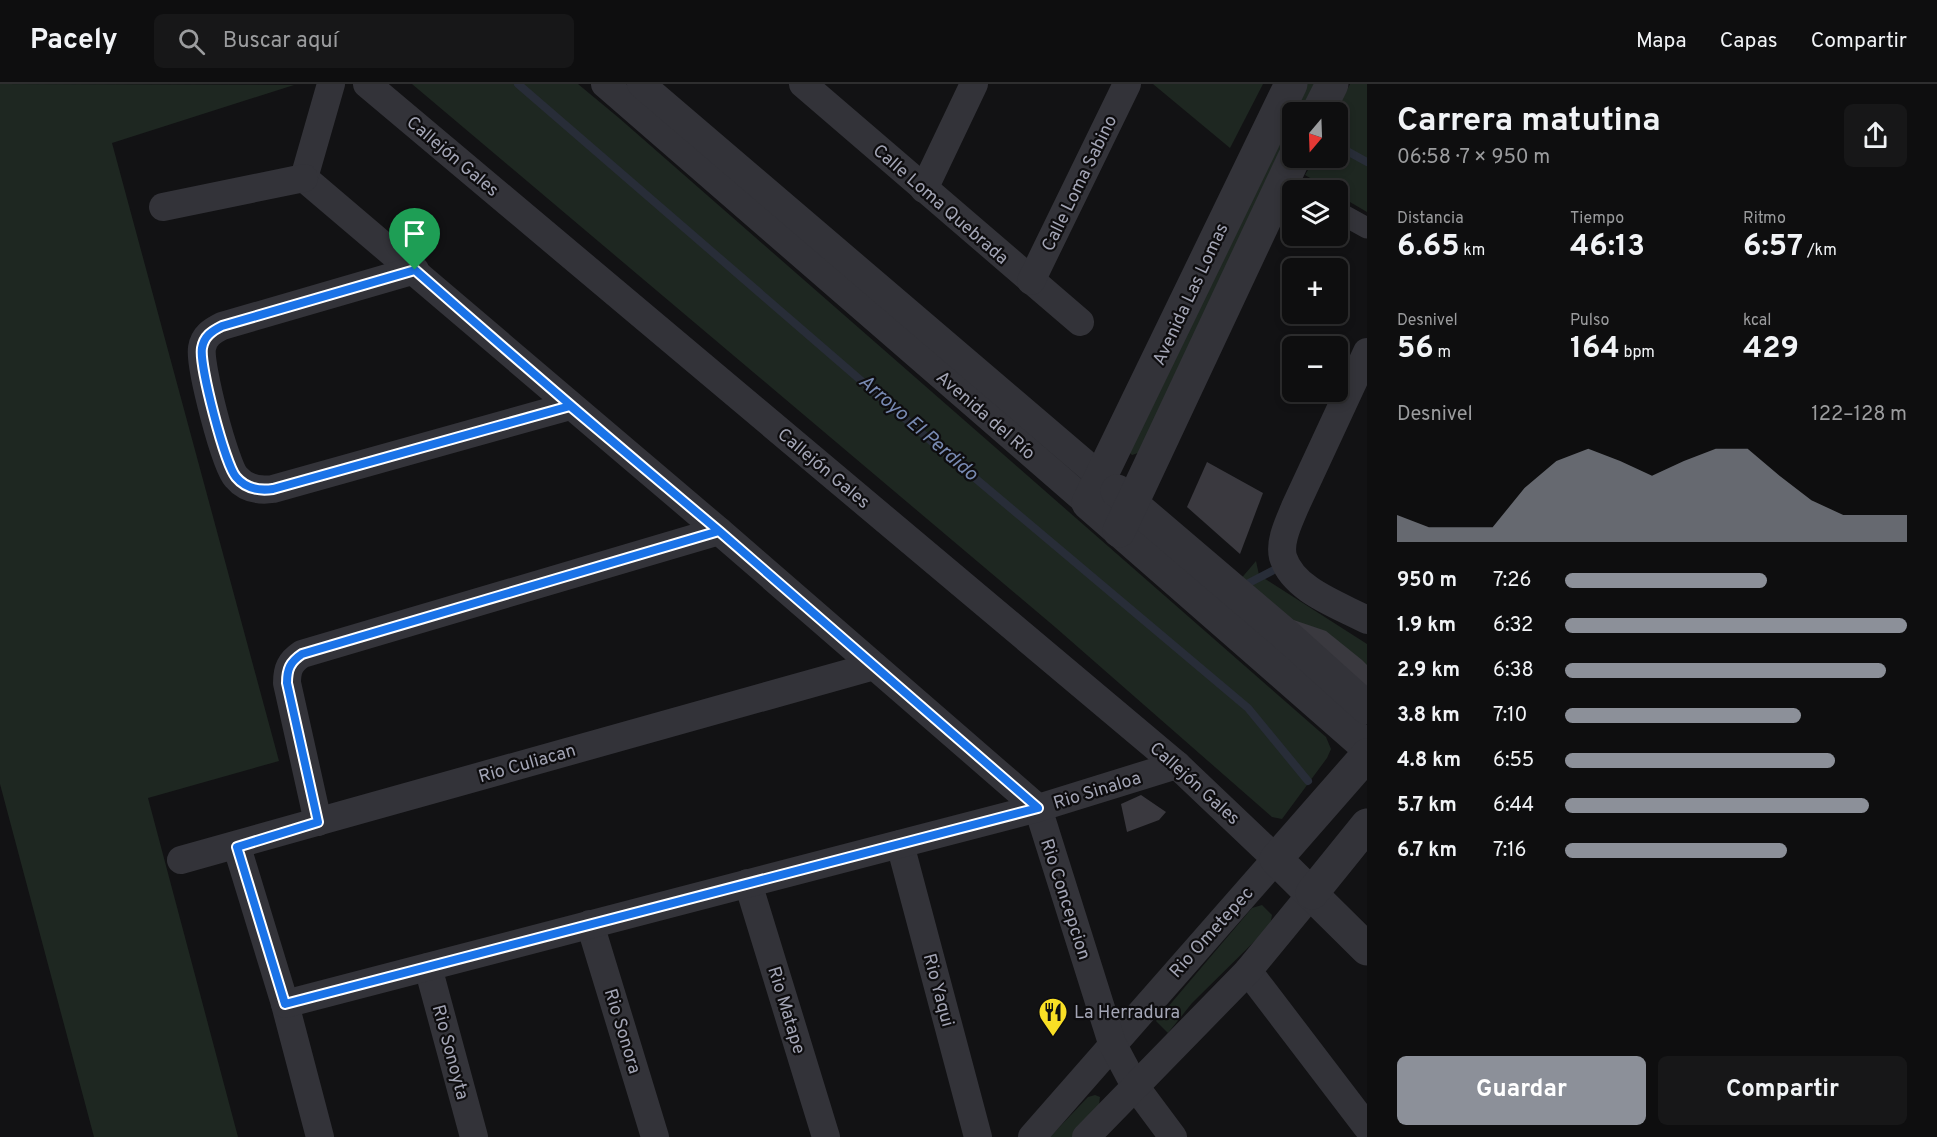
<!DOCTYPE html>
<html lang="es">
<meta charset="utf-8">
<style>
body{margin:0;font-family:Overpass,sans-serif;background:#171718;color:#f1f3f6;height:100vh;display:flex;flex-direction:column;font-size:22px;white-space:nowrap}
*{box-sizing:border-box;margin:0}
p{font-size:20px;color:#9b9c9e}
.icon{flex:none;width:33px;height:33px;fill:none;stroke:currentColor;stroke-width:2;stroke-linecap:round;stroke-linejoin:round}
.map{position:relative;flex:1;overflow:hidden}
.side{display:flex;flex-direction:column;background:#0e0e0f;width:570px}
.side>*{flex:none}
.needle{width:39px;rotate:199deg}
.controls{position:absolute;left:1282px;top:18px;display:grid;gap:12px}
.controls a{display:grid;place-items:center;width:66px;height:66px;border-radius:9px;background:#0e0e0f;box-shadow:0 3px 9px #0003,0 0 0 2px #2e2e2f;font-size:30px}
.pin{position:absolute;display:grid;place-items:center;width:51px;height:51px;color:#fff;margin:-62px -26px;border-radius:50% 50% 50% 0;rotate:-45deg;box-shadow:0 0 6px #0007}
.pin .icon{rotate:45deg}
.round{display:grid;place-items:center;flex:none;width:63px;height:63px;border-radius:9px;background:#171718}
.head{display:flex;align-items:center;justify-content:space-between;height:102px;padding:0 30px}
h1{font-size:33px;font-weight:700;line-height:45px}
.figures{display:grid;grid-template-columns:repeat(3,1fr);gap:9px;height:102px;padding:6px 30px}
.figures div{display:grid;align-content:center}
.figures b{font-size:30px;font-weight:700}
.figures small{font-size:16px;font-weight:400}
.figures p{font-size:16px}
.chart{height:168px;padding:12px 30px}
.chart p{display:flex;justify-content:space-between}
.chart svg{width:100%;height:108px;margin-top:6px;fill:#8c9099;opacity:.7}
.cta{display:flex;gap:12px;margin-top:auto;padding:12px 30px}
.cta a{flex:1;height:69px;border-radius:9px;background:#8c9099;color:#fff;font-size:24px;font-weight:700;line-height:69px;text-align:center}
.cta a+a{background:#171718;color:#f1f3f6}
ul{padding:0 30px;list-style:none;font-size:20px}
li{display:grid;grid-template-columns:96px 72px 1fr;align-items:center;height:45px}
li i{height:15px;border-radius:8px;background:#8c9099}
header{display:flex;align-items:center;gap:36px;box-sizing:border-box;height:84px;padding:0 30px;background:#0e0e0f;border-bottom:2px solid #2e2e2f}
header strong{font-size:28px}
nav{display:flex;gap:33px;margin-inline-start:auto;font-size:21px}
.search{width:420px;height:54px;background:#171718;display:flex;align-items:center;gap:15px;box-sizing:border-box;padding:0 21px;border-radius:9px;color:#9b9c9e;font-size:22px}
main{display:flex;flex:1;min-height:0}
.map>svg:first-child{display:block}
.green{fill:#1e2721}
.lines{fill:none;stroke-linecap:round;stroke-linejoin:round}
.stream{stroke:#282d38;stroke-width:8}
.building{fill:#3a393f}
.pedestrian{stroke:#333339;stroke-width:21}
.minor{stroke:#333339;stroke-width:28}
.tertiary{stroke:#333339;stroke-width:33}
.route-casing{stroke:#fff;stroke-width:12}
.route{stroke:#1a73e8;stroke-width:8}
.labels{text-anchor:middle;stroke-width:4.5;stroke-linejoin:round;paint-order:stroke}
.street-label{font-size:18px;fill:#a3a5b5;stroke:#0e0d0f}
.poi-label{font-size:18px;fill:#a3a5b5;stroke:#0e0d0f;text-anchor:start}
.water-label{font-size:20px;font-style:italic;fill:#788ab2;stroke:#0e0d0f}
</style>
<header>
<strong>Pacely</strong>
<div class="search"><svg class="icon" aria-label="search" viewBox="0 0 24 24"><circle cx="10" cy="10" r="6"/><path d="M15 15l6 6"/></svg>Buscar aquí</div>
<nav><a>Mapa</a><a>Capas</a><a>Compartir</a></nav>
</header>
<main>
<div class="map">
<svg width="1367" height="1053" viewBox="0 0 1367 1053">
<rect width="100%" height="100%" fill="#121214"/>
<g class="green">
<path d="M0,0L294,1L112,59L279,677L148,714L238,1053H94L0,700Z"/>
<path d="M412,0H578L619,34L1326,653L1331,665L1327,674L1282,735L1272,733L1055,543Z"/>
<path d="M1153,0H1263L1230,64Z"/>
<path d="M1303,0H1320L1307,28H1293V56L1143,364L1141,368L1132,371L1128,367Z"/>
<path d="M1350,0H1367V128L1338,111V106H1331L1305,91L1315,74H1338L1336,28Z"/>
<path d="M1256,477L1259,491L1367,560V611L1239,497Z"/>
<path d="M1262,821L1272,831L1270,842L1192,919L1168,949L1156,937L1252,824Z"/>
<path d="M1095,1011L1100,1013L1099,1021L1073,1053H1050L1088,1013Z"/>
</g>
<g class="lines">
<g class="stream">
<path d="M518,0L931,357L1248,624L1308,697"/>
<path d="M1339,55L1347,67L1367,78"/>
<path d="M1241,503L1272,487"/>
</g>
</g>
<g class="building">
<path d="M1207,378L1263,409L1240,470L1187,423Z"/>
<path d="M1276,530L1326,547L1362,576L1367,581V611Z"/>
<path d="M1141,711L1166,728L1159,736L1127,748L1121,720Z"/>
</g>
<g class="lines">
<path class="pedestrian" d="M1338,128L1367,144"/>
<g class="minor">
<path d="M367,0L1177,681L1276,775L1032,1053"/>
<path d="M605,0L1088,419"/>
<path d="M641,0L1102,394"/>
<path d="M803,0L1080,238"/>
<path d="M304,94L719,447L1038,724L1112,959L1135,1002L1173,1053"/>
<path d="M304,94L331,0"/>
<path d="M924,105L974,0"/>
<path d="M163,123L304,94"/>
<path d="M415,186L222,242C212,247 204,252 202,264C199,281 225,381 236,393C246,405 259,407 273,405L570,322"/>
<path d="M1031,197L1127,0"/>
<path d="M1367,268L1295,423C1289,438 1279,457 1283,473C1293,506 1339,521 1367,536"/>
<path d="M318,738L287,599C287,585 290,578 302,570L719,447"/>
<path d="M900,760L978,1053"/>
<path d="M237,763L285,920L320,1053"/>
<path d="M181,776L874,582"/>
<path d="M748,799L826,1053"/>
<path d="M590,840L655,1053"/>
<path d="M428,883L474,1053"/>
<path d="M1248,887L1367,1043"/>
<path d="M285,920L1038,724L1177,681"/>
<path d="M1086,1053L1248,887L1312,809"/>
</g>
<g class="tertiary">
<path d="M1291,0L1088,419L1367,663"/>
<path d="M1318,28L1332,0"/>
<path d="M1117,407L1286,551L1367,624"/>
<path d="M1119,447L1294,74"/>
<path d="M1367,671L1276,775L1367,865"/>
<path d="M1312,809L1367,741"/>
</g>
</g>
<g class="lines">
<g class="route-casing">
<path id="route" d="M415,186L222,242C212,247 204,252 202,264C199,281 225,380 236,393C246,405 259,407 273,405L570,322L719,447L302,570C290,578 287,585 287,599L318,738L237,763L285,920L1038,724L719,447C616,361 515,274 415,186"/>
</g>
<use href="#route" class="route"/>
</g>
<defs>
<g id="restaurant-pin" transform="scale(1.5)"><path d="M0 17L-7.5 6A9.5 9.5 0 1 1 7.5 6Z" fill="#f9df25" stroke="#0e0d0f"/><path d="M-5-6h1v4h1v-4h1v4h1v-4h1v5L-1.5 .5V6h-2V.5L-5-1ZM5-6V6H3V1.5H1.5Q1.5-4 5-6Z" fill="#111"/></g>
</defs>
<g fill-rule="evenodd">
<use href="#restaurant-pin" x="1053" y="928"/>
</g>
<g class="labels">
<g class="street-label">
<text transform="translate(453 72) rotate(40)" y="6">Callejón Gales</text>
<text transform="translate(1079 99) rotate(-64)" y="6">Calle Loma Sabino</text>
<text transform="translate(941 120) rotate(41)" y="6">Calle Loma Quebrada</text>
<text transform="translate(1190 210) rotate(-65)" y="6">Avenida Las Lomas</text>
<text transform="translate(986 331) rotate(41)" y="6">Avenida del Río</text>
<text transform="translate(824 384) rotate(40)" y="6">Callejón Gales</text>
<text transform="translate(527 679) rotate(-16)" y="6">Rio Culiacan</text>
<text transform="translate(1195 699) rotate(42)" y="6">Callejón Gales</text>
<text transform="translate(1097 706) rotate(-17)" y="6">Rio Sinaloa</text>
<text transform="translate(1066 815) rotate(72)" y="6">Rio Concepcion</text>
<text transform="translate(1211 848) rotate(-48)" y="6">Rio Ometepec</text>
<text transform="translate(939 906) rotate(75)" y="6">Rio Yaqui</text>
<text transform="translate(787 926) rotate(73)" y="6">Rio Matape</text>
<text transform="translate(623 947) rotate(73)" y="6">Rio Sonora</text>
<text transform="translate(451 968) rotate(75)" y="6">Rio Sonoyta</text>
</g>
<g class="poi-label">
<text x="1074" y="934">La Herradura</text>
</g>
<g class="water-label">
<text transform="translate(919 343) rotate(41)" y="7">Arroyo El Perdido</text>
</g>
</g>
</svg>
<div class="controls">
<a><svg class="needle" viewBox="-14 -14 28 28"><path d="M0-13l5 13h-10z" fill="#e53935"/><path d="M0 13l5-13h-10z" fill="#9b9c9e"/></svg></a>
<a><svg class="icon" aria-label="layers" viewBox="0 0 24 24"><path d="M12 4l9 5-9 5-9-5zM3 14l9 5 9-5"/></svg></a>
<a>+</a>
<a>−</a>
</div>
<div class="pin" style="left:415px;top:186px;background:#1e9e55"><svg class="icon" aria-label="arrive" viewBox="0 0 24 24"><path d="M6 21V4h12l-3 4 3 4H6"/></svg></div>
</div>
<section class="side">
<div class="head"><div><h1>Carrera matutina</h1><p>06:58 · 7 × 950 m</p></div><a class="round"><svg class="icon" aria-label="share" viewBox="0 0 24 24"><path d="M12 15V3M7 8l5-5 5 5M5 13v7h14v-7"/></svg></a></div>
<div class="figures">
<div><p>Distancia</p><b>6.65<small> km</small></b></div>
<div><p>Tiempo</p><b>46:13</b></div>
<div><p>Ritmo</p><b>6:57<small> /km</small></b></div>
</div>
<div class="figures">
<div><p>Desnivel</p><b>56<small> m</small></b></div>
<div><p>Pulso</p><b>164<small> bpm</small></b></div>
<div><p>kcal</p><b>429</b></div>
</div>
<div class="chart"><p><span>Desnivel</span>122–128 m</p>
<svg viewBox="0 0 160 44" preserveAspectRatio="none"><path d="M0 44V33L10 38L20 38L30 38L40 22L50 11L60 6L70 11L80 17L90 11L100 6L110 6L120 17L130 27L140 33L150 33L160 33V44z"/></svg>
</div>
<ul>
<li><b>950 m</b>7:26<i style="width:59%"></i></li>
<li><b>1.9 km</b>6:32<i style="width:100%"></i></li>
<li><b>2.9 km</b>6:38<i style="width:94%"></i></li>
<li><b>3.8 km</b>7:10<i style="width:69%"></i></li>
<li><b>4.8 km</b>6:55<i style="width:79%"></i></li>
<li><b>5.7 km</b>6:44<i style="width:89%"></i></li>
<li><b>6.7 km</b>7:16<i style="width:65%"></i></li>
</ul>
<div class="cta"><a>Guardar</a><a>Compartir</a></div>
</section>
</main>
